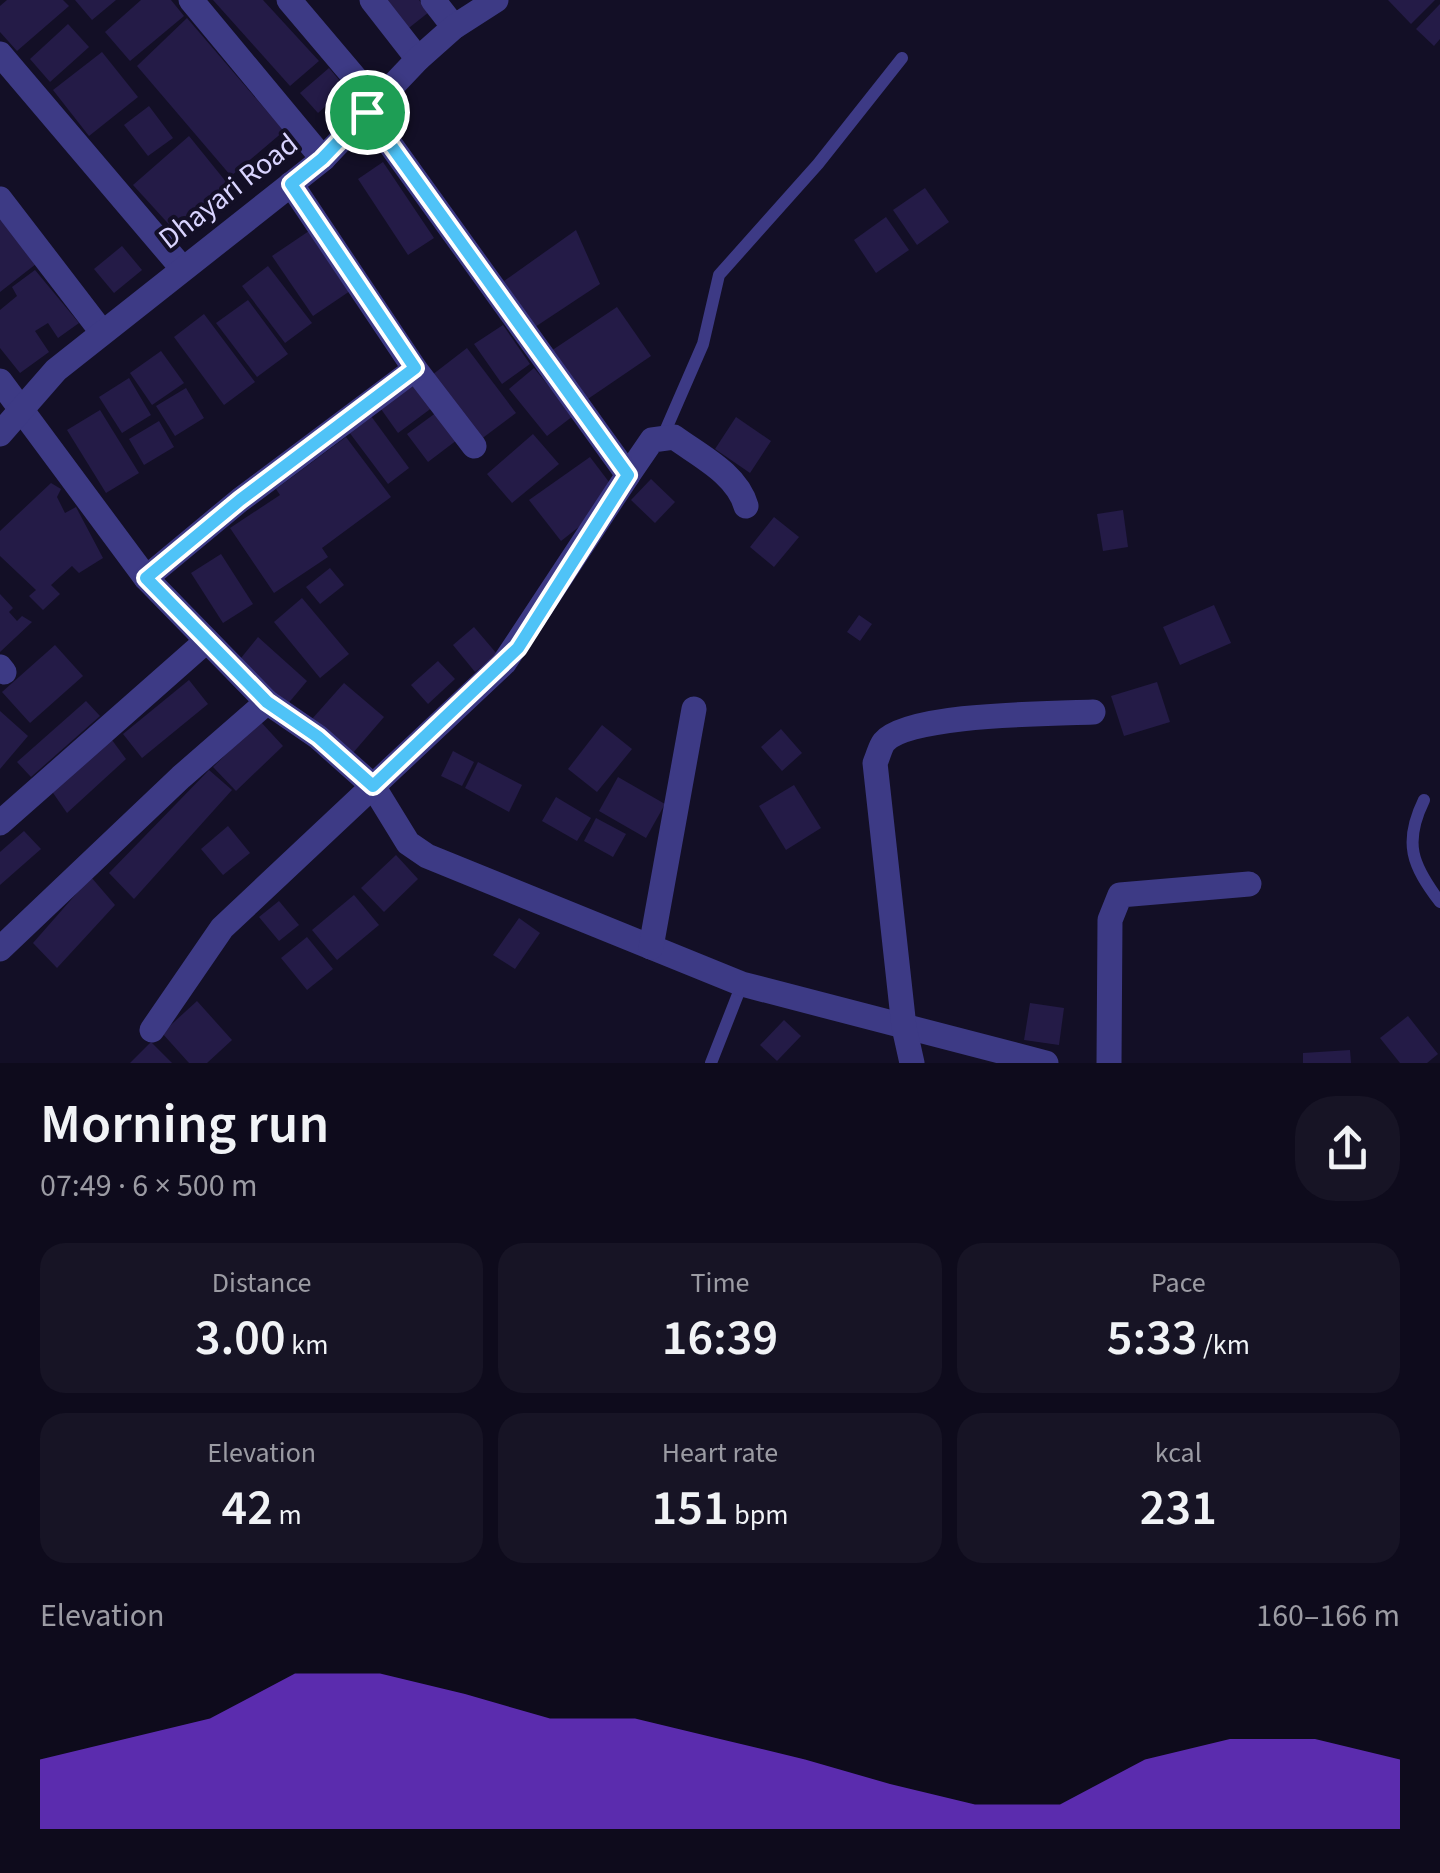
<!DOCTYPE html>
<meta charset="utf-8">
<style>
body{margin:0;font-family:"Source Sans 3",sans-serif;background:#171425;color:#f1f3f6;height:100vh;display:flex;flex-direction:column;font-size:38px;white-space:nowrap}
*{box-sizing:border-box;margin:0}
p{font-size:32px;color:#9b9ba3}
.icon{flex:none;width:55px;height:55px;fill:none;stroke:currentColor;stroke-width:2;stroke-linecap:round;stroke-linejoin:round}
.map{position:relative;height:1063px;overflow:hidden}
.side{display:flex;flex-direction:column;background:#0e0b1c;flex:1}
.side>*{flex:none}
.pin{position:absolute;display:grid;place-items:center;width:85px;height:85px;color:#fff;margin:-42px;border:5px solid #fff;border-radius:50%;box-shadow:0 2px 10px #0007}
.round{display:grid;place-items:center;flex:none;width:105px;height:105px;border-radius:40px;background:#171425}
.overview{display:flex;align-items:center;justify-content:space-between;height:170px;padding:0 40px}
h1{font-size:55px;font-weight:600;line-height:75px}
.metrics{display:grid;grid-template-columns:repeat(3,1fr);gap:15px;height:170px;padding:10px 40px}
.metrics div{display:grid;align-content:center;border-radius:25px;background:#171425;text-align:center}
.metrics b{font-size:50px;font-weight:600}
.metrics small{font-size:28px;font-weight:400}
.metrics p{font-size:28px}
.chart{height:280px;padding:20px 40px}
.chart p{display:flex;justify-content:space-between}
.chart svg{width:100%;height:180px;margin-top:10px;fill:#7c3aed;opacity:.7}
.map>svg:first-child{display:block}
.building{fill:#241b47}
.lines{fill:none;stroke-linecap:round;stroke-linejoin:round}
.lane{stroke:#3d3a85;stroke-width:12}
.street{stroke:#3d3a85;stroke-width:25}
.route-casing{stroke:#fff;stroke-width:20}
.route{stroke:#4fc3f7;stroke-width:12}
.labels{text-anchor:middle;stroke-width:8;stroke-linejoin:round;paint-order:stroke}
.street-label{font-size:30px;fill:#d9d4ff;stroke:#130f26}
</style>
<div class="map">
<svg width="1440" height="1063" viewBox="0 0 1440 1063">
<rect width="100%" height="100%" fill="#130f26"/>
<g class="building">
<path d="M7,0H63L69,6L17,51L0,32V6Z"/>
<path d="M75,0H116L92,20Z"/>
<path d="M141,0H171L184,16L130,61L105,32Z"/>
<path d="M213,0H263L319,61L290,86Z"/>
<path d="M381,0H419L429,12L405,31Z"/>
<path d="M1388,0H1435L1411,24Z"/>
<path d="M1440,4V39L1434,46L1416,29Z"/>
<path d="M187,18L284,131L231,176L137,66Z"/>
<path d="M68,24L89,47L50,82L30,59Z"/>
<path d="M102,52L138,97L89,136L53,90Z"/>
<path d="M329,68L346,88L318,113L300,93Z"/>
<path d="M149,106L173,138L148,156L124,125Z"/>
<path d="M189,136L227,183L175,231L133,185Z"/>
<path d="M383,162L434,238L408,255L358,179Z"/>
<path d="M925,188L949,222L917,245L893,210Z"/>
<path d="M886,217L909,250L876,273L854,240Z"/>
<path d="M0,218L36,264L0,292Z"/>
<path d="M312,229L353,289L313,316L272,256Z"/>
<path d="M576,230L600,284L535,327L504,281Z"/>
<path d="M122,246L142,270L114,293L94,269Z"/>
<path d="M268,266L312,323L285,343L242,286Z"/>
<path d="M35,270L79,323L58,338L48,323L35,331L49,352L20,373L0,348V310L17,296L12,287Z"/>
<path d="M248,300L288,354L257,377L216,323Z"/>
<path d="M617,307L651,356L579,405L545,355Z"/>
<path d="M204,314L255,382L224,405L174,337Z"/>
<path d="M503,325L530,364L502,384L474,344Z"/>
<path d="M467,348L516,413L480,440L432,375Z"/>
<path d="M161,351L184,383L152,405L130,373Z"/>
<path d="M534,368L573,416L547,436L509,389Z"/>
<path d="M129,378L151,415L122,433L99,397Z"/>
<path d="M416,383L433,407L398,433L381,409Z"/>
<path d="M186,388L204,418L175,436L156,406Z"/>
<path d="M100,410L139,473L106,493L67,430Z"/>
<path d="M437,412L457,440L428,462L407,434Z"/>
<path d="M371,416L409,468L388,484L349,432Z"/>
<path d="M736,417L771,441L750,473L715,449Z"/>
<path d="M159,421L174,447L144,465L129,439Z"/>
<path d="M533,434L559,464L512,503L487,474Z"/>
<path d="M346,437L391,497L322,548L328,557L274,593L230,528L280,495L276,489Z"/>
<path d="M590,457L612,486L594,515L561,541L529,500Z"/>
<path d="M651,479L675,502L655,523L631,500Z"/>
<path d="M51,483L61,489L57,497L65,513L76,507L103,558L79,573L72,566L51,585L60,594L43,610L29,596L36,590L0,556V531Z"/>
<path d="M1123,510L1128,547L1103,551L1097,514Z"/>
<path d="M774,517L799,537L774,567L750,547Z"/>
<path d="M221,554L253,604L223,623L191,573Z"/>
<path d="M330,568L344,585L320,604L306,587Z"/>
<path d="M0,594L13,608L9,612L17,621L22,616L32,622L0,652Z"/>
<path d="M302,598L349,654L320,678L274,622Z"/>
<path d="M1214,605L1231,643L1180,665L1163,627Z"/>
<path d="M859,615L872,624L860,641L847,632Z"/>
<path d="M474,627L497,654L475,672L453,645Z"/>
<path d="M258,637L307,681L286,706L237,663Z"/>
<path d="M55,645L83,676L30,723L2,692Z"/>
<path d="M438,661L455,679L428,704L411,685Z"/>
<path d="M189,680L208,704L142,758L123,734Z"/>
<path d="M1157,682L1170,722L1124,736L1111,696Z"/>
<path d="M344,683L384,717L352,754L312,719Z"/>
<path d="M86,701L100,716L31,777L17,762Z"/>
<path d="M0,711L28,736L0,769Z"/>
<path d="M260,721L283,746L236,791L213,767Z"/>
<path d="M602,725L632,749L597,792L568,769Z"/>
<path d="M781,729L802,753L782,771L761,747Z"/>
<path d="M109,736L126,759L67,813L51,790Z"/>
<path d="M453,751L474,762L462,786L441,776Z"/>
<path d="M478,762L522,785L509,812L465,788Z"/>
<path d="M209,770L232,790L134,899L109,873Z"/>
<path d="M618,777L665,804L646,838L599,811Z"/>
<path d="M794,785L821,828L786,850L759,806Z"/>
<path d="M556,797L591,818L577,841L542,821Z"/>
<path d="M596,818L626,834L613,857L584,841Z"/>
<path d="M228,826L250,853L223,875L201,849Z"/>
<path d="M24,831L41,849L0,885V852Z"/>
<path d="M396,855L418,879L384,912L361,888Z"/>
<path d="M91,877L115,905L57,968L33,943Z"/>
<path d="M354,895L379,925L337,960L312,930Z"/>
<path d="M279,901L299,925L279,941L259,917Z"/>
<path d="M519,918L540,933L515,969L493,955Z"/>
<path d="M307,937L333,969L307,990L281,958Z"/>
<path d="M197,1001L232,1040L207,1063H189L162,1033Z"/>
<path d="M1030,1003L1064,1008L1059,1045L1024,1040Z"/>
<path d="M1408,1016L1438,1054L1427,1063H1400L1380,1038Z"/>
<path d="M784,1020L801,1036L777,1061L760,1045Z"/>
<path d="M151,1042L172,1063H130Z"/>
<path d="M1350,1050L1351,1063H1303V1053Z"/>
</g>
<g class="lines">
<g class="lane">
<path d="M663,436L703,344L719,275L818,164L902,58"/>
<path d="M1424,800C1403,843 1412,865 1440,902"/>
<path d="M711,1063L742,984"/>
</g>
<g class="street">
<path d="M191,0L323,159"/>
<path d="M289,0L378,105"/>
<path d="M372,0L418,59"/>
<path d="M433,0L454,27"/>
<path d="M0,54L182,268"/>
<path d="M291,184L415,369L474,446"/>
<path d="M0,199L102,332"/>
<path d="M0,381L146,578L267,702L318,737L373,786L408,843L427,856L742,984L1046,1063"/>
<path d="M0,434L56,370L323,159L418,59L454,27L496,0"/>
<path d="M628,475L652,440L674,437C700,456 737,474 746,506"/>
<path d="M146,578L240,500L415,369"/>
<path d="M0,667L4,672"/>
<path d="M0,823L204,643"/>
<path d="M651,947L694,709"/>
<path d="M0,949L181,777L267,702"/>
<path d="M152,1030L222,928L504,663L628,475L367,112"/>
<path d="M912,1063L904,1027L875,763C878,757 880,747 884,742C908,713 1053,714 1093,712"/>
<path d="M1109,1063L1110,920L1120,895L1249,884"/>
</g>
</g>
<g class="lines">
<g class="route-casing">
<path id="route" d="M367,112L628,475L518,648L373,786L318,737L267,702L146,578L240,500L415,368L291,184L322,159Z"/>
</g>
<use href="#route" class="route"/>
</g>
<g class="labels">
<g class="street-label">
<text transform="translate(228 191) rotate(-38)" y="10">Dhayari Road</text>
</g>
</g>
</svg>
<div class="pin" style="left:367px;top:112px;background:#1e9e55"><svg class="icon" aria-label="arrive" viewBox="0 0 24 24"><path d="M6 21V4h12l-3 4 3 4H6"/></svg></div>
</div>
<section class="side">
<div class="overview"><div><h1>Morning run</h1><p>07:49 · 6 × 500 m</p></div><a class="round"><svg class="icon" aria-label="share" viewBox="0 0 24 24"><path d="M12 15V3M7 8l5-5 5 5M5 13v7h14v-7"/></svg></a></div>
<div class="metrics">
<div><p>Distance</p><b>3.00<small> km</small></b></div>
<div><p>Time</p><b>16:39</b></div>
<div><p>Pace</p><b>5:33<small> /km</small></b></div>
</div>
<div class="metrics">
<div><p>Elevation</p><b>42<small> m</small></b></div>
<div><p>Heart rate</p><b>151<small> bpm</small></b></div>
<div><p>kcal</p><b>231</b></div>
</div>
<div class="chart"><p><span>Elevation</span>160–166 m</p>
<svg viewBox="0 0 160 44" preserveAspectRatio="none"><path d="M0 44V27L10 22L20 17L30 6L40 6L50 11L60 17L70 17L80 22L90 27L100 33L110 38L120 38L130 27L140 22L150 22L160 27V44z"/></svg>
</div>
</section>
